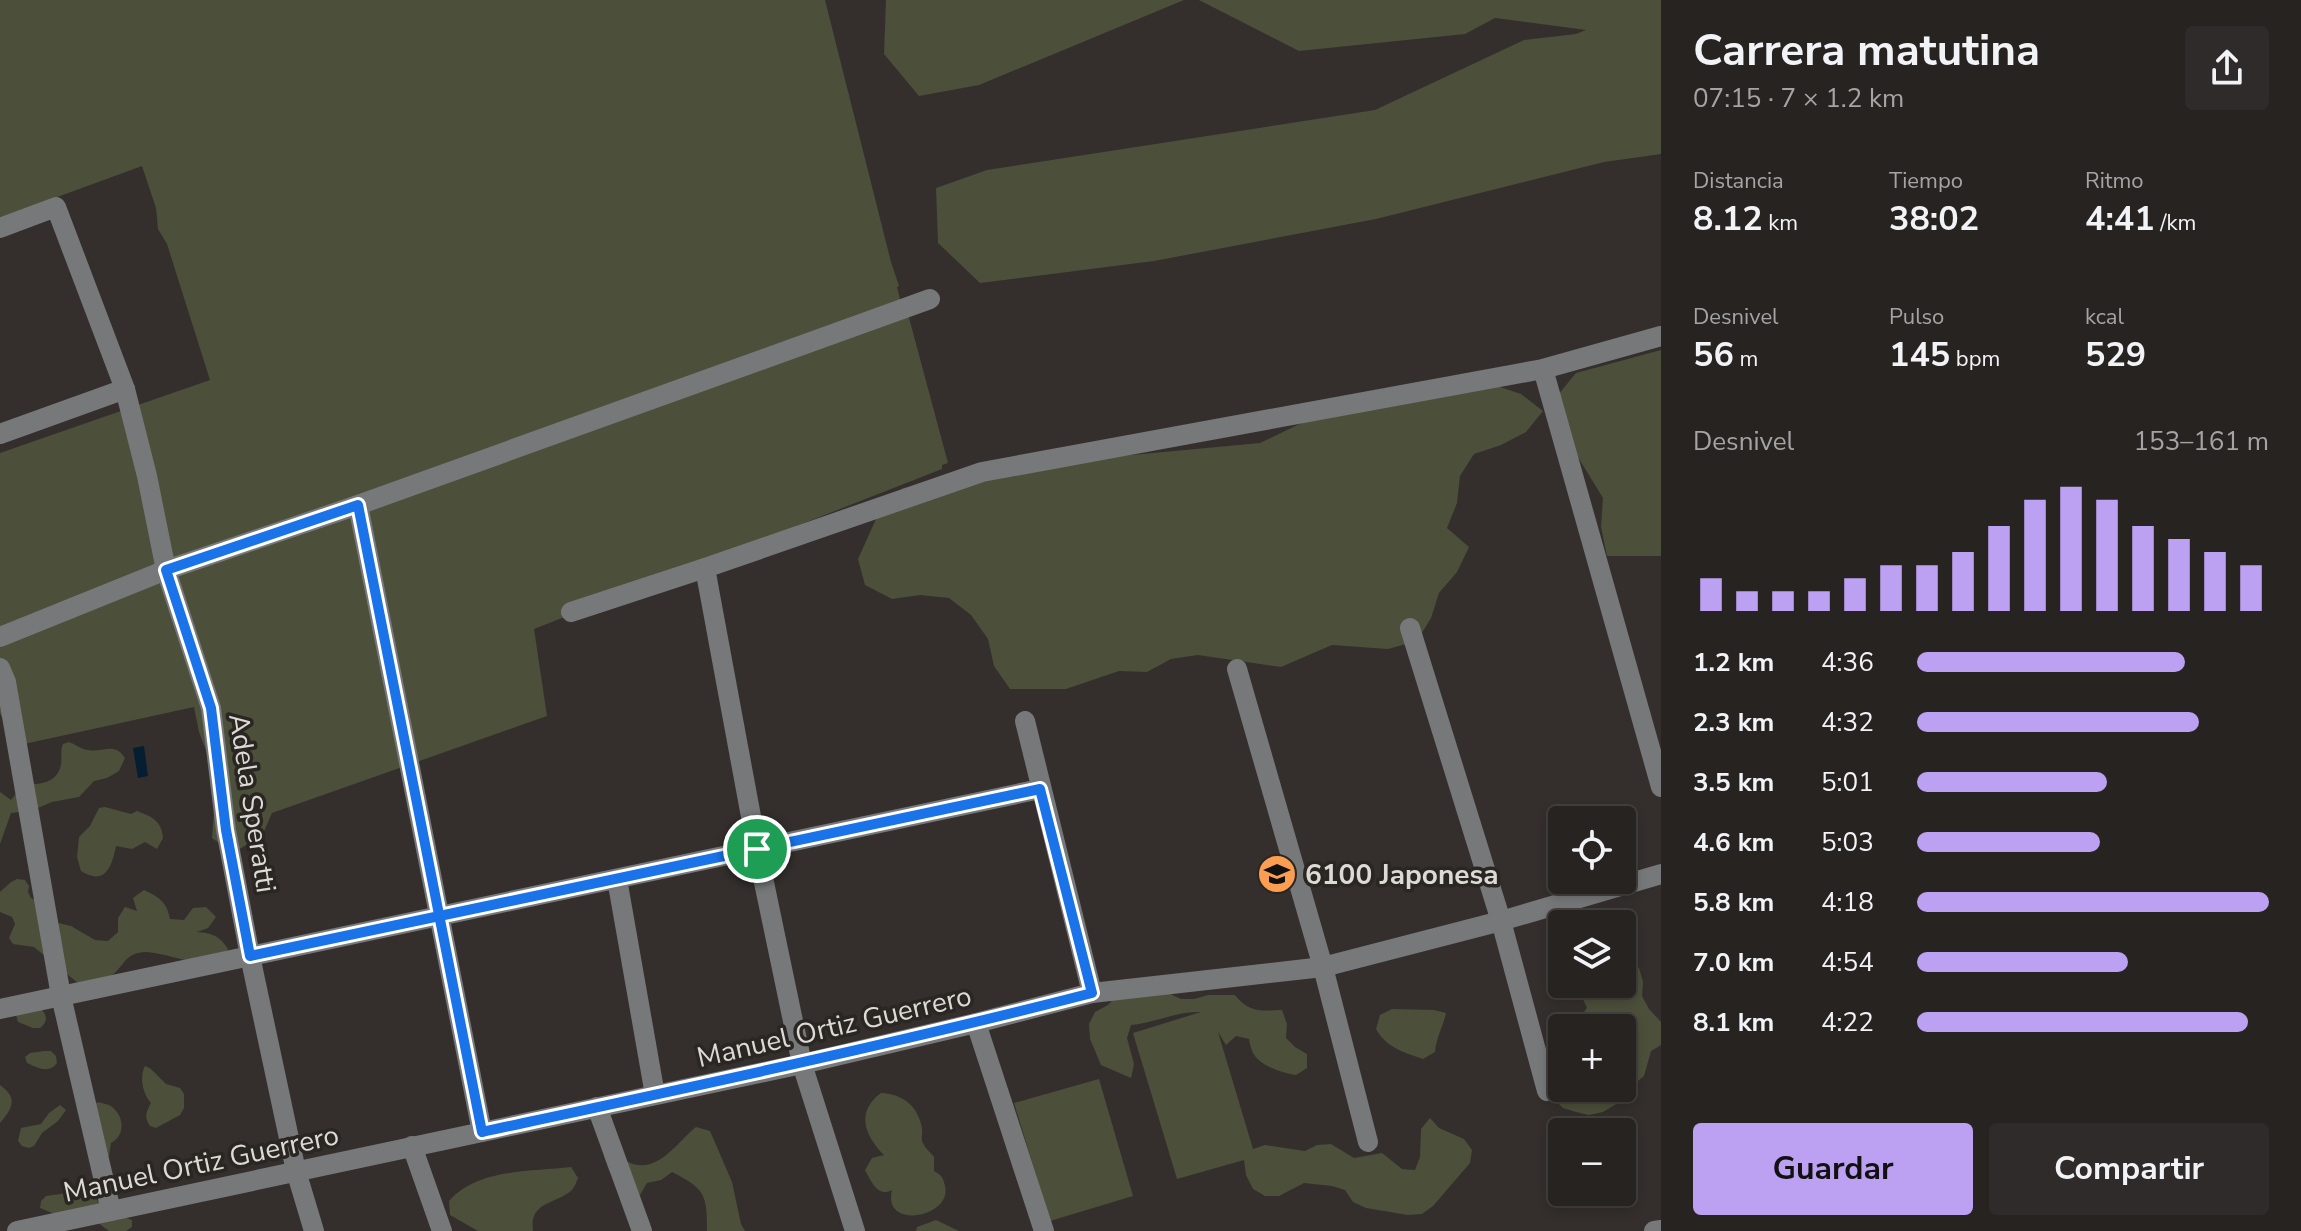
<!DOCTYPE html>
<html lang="es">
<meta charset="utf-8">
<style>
body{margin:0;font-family:"Nunito Sans",sans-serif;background:#2f2b2a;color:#f1f3f6;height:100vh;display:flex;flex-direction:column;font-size:30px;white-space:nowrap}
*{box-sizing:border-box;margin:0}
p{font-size:26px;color:#a4a4a5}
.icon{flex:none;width:44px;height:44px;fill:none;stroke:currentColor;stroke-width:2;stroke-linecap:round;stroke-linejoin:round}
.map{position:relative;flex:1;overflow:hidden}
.drawer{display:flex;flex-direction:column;background:#272321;width:640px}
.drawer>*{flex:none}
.tools{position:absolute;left:1548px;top:806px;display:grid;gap:16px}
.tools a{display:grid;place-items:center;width:88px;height:88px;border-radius:8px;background:#272321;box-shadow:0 4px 12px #0003,0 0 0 2px #43403f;font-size:40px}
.pin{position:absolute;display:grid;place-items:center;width:68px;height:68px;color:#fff;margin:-34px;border:4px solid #fff;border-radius:50%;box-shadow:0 2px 8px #0007}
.round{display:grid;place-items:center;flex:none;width:84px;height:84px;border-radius:8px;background:#2f2b2a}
.overview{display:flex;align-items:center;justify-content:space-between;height:136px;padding:0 32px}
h1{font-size:44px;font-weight:700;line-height:60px}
.stats{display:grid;grid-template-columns:repeat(3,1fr);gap:12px;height:136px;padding:8px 32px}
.stats div{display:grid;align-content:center}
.stats b{font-size:34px;font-weight:700}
.stats small{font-size:22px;font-weight:400}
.stats p{font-size:22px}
.chart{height:224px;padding:16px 32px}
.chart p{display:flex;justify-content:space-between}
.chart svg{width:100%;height:144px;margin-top:8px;stroke:#bca0f2;stroke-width:6}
.cta{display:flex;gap:16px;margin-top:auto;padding:16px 32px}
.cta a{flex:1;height:92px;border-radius:8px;background:#bca0f2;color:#111;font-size:32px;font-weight:700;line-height:92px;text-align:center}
.cta a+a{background:#2f2b2a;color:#f1f3f6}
ul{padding:0 32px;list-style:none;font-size:26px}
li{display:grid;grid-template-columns:128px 96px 1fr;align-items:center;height:60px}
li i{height:20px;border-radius:10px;background:#bca0f2}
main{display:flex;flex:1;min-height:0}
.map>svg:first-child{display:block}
.green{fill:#4c4f3a}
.water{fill:#051e32}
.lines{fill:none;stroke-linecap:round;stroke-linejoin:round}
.minor{stroke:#76787a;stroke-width:20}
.route-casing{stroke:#fff;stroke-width:16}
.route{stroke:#1a73e8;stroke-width:10}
.labels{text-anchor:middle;stroke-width:7;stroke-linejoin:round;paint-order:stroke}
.street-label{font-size:28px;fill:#dcd9d7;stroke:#2a2622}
.poi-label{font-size:28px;font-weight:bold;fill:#dcd9d7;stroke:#2a2622;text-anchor:start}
</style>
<main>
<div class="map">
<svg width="1661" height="1231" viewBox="0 0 1661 1231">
<rect width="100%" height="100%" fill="#342f2c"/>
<g class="green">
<path d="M0,0H825L891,262L899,286L897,287L904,315L908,314L948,463L942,465V469L534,629L547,716L272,813L262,836L236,851L223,846L212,838L214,810L210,783L213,769L199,732L194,707L15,746L0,713V453L210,380L167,244L158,229L156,208L142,166L0,218Z"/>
<path d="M886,0H1184L979,85L919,96L884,54Z"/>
<path d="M1199,0H1661V154L1604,162L1376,219L1154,261L980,283L938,243L936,188L987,170L1375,110L1524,40L1576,34L1586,30L1495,18L1465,34L1299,51Z"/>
<path d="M1661,350V556H1607L1601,527L1603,498L1573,449L1558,395L1576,373Z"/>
<path d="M1497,386L1521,394L1543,411L1526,432L1501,445L1474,454L1460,476L1457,503L1447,528L1469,547L1457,572L1439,593L1431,618L1417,641L1388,649L1332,645L1281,667L1198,655L1171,659L1147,672L1119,671L1066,689H1010L994,666L988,639L971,615L949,598L920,595L892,599L865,585L858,559L881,508L903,488L1067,461L1260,443L1335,407Z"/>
<path d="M69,742C75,744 82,750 88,750C103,753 114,741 125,758L119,771L107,778L94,781L79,797L52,802L33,810L11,813L0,844V792L11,800L23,785C39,784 58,784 61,764C62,756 60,752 63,744Z"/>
<path d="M105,807L131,814L137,811C151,816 162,821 163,838L157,849L145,842L132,849L116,846C112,867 105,886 81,871L77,857L79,837L90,826L99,808Z"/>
<path d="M17,879L25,880L29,886L28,892L31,898L38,902L58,923L71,926L95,940L108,941L118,932V918L125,907L137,911L133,898L144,890C159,897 167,902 170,919L184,920L193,908L206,907L216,917L208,928L197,932C212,933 220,936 228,949C226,952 224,956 220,958C204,970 167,953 147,952C123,952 125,968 108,978C100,983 87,982 78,983L34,947L13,944L9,938L15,924L12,917L0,912V892L11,882Z"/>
<path d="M1622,956L1639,968L1643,982L1642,996L1649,1009L1661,1022V1045L1651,1051L1644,1076L1633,1085L1626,1098L1603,1112L1589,1115L1576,1112L1563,1108L1553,1098L1551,1083L1562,1077V1088H1622V1028H1582L1579,1019L1587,1008L1581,995L1567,993L1555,988L1562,974V984H1622Z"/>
<path d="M1155,987L1181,999H1194L1208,995H1235C1249,1013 1262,1011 1282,1010L1287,1024L1286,1038L1295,1047L1307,1054V1068L1296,1075C1282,1073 1260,1066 1253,1053C1251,1049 1250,1044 1249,1039L1236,1036L1226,1045L1218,1032L1253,1149L1265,1145L1305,1151L1317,1145L1331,1144L1354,1158L1382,1153L1402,1169L1415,1170L1420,1157L1421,1129L1430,1118L1439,1128L1464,1139L1472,1150L1470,1163L1433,1206L1422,1214L1408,1215L1366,1208L1353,1202L1345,1190L1332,1186L1304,1183L1279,1196H1265L1253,1189L1246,1175L1244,1160L1177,1179L1133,1033L1201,1012C1177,1011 1155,1023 1131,1025L1127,1038L1134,1064L1131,1078L1101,1065L1090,1039L1089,1024L1095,1012L1108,1005L1118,994Z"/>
<path d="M39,1007C47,1014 49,1021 40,1028H33L18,1022L16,1015Z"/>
<path d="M1392,1009L1434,1010L1446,1013C1443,1027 1436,1038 1435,1052L1423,1059C1403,1052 1387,1048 1376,1029L1380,1015Z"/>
<path d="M44,1051H51L56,1056L57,1063C49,1074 38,1068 27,1063L25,1057L30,1053Z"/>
<path d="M145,1066L151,1069L166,1084L180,1088L184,1094V1108L180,1115L156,1128L150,1126C144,1117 146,1112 151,1103C143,1094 139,1077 145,1066Z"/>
<path d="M1099,1079L1133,1196L1050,1221L1014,1103Z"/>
<path d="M0,1085C18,1098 13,1108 0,1123Z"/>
<path d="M881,1093C903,1094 918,1106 922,1128C923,1132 921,1137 922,1141C924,1147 930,1152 934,1157V1171C942,1175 943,1178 945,1186C953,1217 882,1231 892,1190C878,1198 871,1181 865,1170L872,1158L884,1155C865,1136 855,1112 881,1093Z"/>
<path d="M99,1102C104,1104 109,1104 112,1107C125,1117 125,1136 111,1143L109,1156L102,1158L93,1104Z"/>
<path d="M60,1105L66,1110L58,1121L42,1133L34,1146L29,1148L22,1146L18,1141L21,1128L41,1124L49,1113Z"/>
<path d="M696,1127L710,1131L732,1182L741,1224L745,1231H707C707,1194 705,1189 672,1172L661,1180L647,1183L640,1195L626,1196C611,1178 601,1158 601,1134C609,1142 618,1157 628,1162C657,1176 677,1142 696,1127Z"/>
<path d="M571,1167L578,1178C577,1181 574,1188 572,1190C555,1205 529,1201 533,1231H478L450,1215L449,1201C479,1168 530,1172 571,1167Z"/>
<path d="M82,1191L95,1196L102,1209L132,1220V1227L126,1231H109L97,1222L52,1213L40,1208L41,1201L46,1196Z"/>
<path d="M936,1220L959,1231H916L917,1227Z"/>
</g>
<path class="water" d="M144,746L148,776L138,778L133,748Z"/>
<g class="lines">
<g class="minor">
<path d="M0,228L56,207L125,389L147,476L166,570L211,708L226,830L250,956L296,1171L314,1231"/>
<path d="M1543,369L1661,787"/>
<path d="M0,434L125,389"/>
<path d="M358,505L482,1132"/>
<path d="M705,568L757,849L802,1064L855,1231"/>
<path d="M571,612L705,568L982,472L1543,369L1661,336"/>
<path d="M1410,628L1501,921L1547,1091"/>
<path d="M0,637L166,570L358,505L930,299"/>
<path d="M0,668L6,682L61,996L111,1211"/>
<path d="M1237,669L1323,967L1368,1142"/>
<path d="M1025,721L1092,993"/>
<path d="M617,879L655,1095"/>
<path d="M0,1009L1040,789"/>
<path d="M976,1023L1044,1231"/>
<path d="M597,1107L642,1231"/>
<path d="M412,1146L442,1231"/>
<path d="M17,1231L802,1064L976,1023L1092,993L1323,967L1501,921L1661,874"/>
<path d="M1654,1231L1661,1230"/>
</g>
</g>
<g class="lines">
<g class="route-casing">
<path id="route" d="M757,849C588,885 419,920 250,956L226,830L211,708L166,570L358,505L482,1132C686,1088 890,1045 1092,993L1040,789L757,849"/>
</g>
<use href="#route" class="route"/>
</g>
<defs>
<g id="school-disc" transform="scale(2)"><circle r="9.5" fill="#fb9e52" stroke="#2a2622"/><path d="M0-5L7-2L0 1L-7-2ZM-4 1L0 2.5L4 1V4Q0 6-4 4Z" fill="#111"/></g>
</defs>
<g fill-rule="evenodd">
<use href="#school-disc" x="1277" y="874"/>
</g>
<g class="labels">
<g class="street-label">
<text transform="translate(253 803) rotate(81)" y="10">Adela Speratti</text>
<text transform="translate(834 1026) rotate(-13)" y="10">Manuel Ortiz Guerrero</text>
<text transform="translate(201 1163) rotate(-12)" y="10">Manuel Ortiz Guerrero</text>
</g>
<g class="poi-label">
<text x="1305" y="884">6100 Japonesa</text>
</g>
</g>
</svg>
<div class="tools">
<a><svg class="icon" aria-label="locate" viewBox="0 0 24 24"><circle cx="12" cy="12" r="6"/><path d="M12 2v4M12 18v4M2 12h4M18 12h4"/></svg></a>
<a><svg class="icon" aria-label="layers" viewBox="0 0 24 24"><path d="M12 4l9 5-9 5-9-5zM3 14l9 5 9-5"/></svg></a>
<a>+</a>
<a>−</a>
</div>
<div class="pin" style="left:757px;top:849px;background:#1e9e55"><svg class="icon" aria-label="arrive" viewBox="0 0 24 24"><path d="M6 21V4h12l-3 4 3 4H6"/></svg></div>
</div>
<section class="drawer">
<div class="overview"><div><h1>Carrera matutina</h1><p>07:15 · 7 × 1.2 km</p></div><a class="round"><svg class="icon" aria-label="share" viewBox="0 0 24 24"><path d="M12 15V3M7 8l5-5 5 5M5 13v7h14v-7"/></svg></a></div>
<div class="stats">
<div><p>Distancia</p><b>8.12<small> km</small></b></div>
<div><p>Tiempo</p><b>38:02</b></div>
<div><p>Ritmo</p><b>4:41<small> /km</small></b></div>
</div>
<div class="stats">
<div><p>Desnivel</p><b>56<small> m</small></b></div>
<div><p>Pulso</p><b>145<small> bpm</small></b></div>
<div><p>kcal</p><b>529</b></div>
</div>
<div class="chart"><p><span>Desnivel</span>153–161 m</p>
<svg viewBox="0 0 160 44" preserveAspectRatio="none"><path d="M5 44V34M15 44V38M25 44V38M35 44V38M45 44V34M55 44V30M65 44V30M75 44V26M85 44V18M95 44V10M105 44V6M115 44V10M125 44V18M135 44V22M145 44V26M155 44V30"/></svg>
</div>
<ul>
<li><b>1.2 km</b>4:36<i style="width:76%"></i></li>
<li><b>2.3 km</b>4:32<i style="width:80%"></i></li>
<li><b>3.5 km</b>5:01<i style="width:54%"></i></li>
<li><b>4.6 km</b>5:03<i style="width:52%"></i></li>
<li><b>5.8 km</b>4:18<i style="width:100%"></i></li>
<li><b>7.0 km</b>4:54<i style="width:60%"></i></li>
<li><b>8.1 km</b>4:22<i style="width:94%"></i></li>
</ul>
<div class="cta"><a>Guardar</a><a>Compartir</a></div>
</section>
</main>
